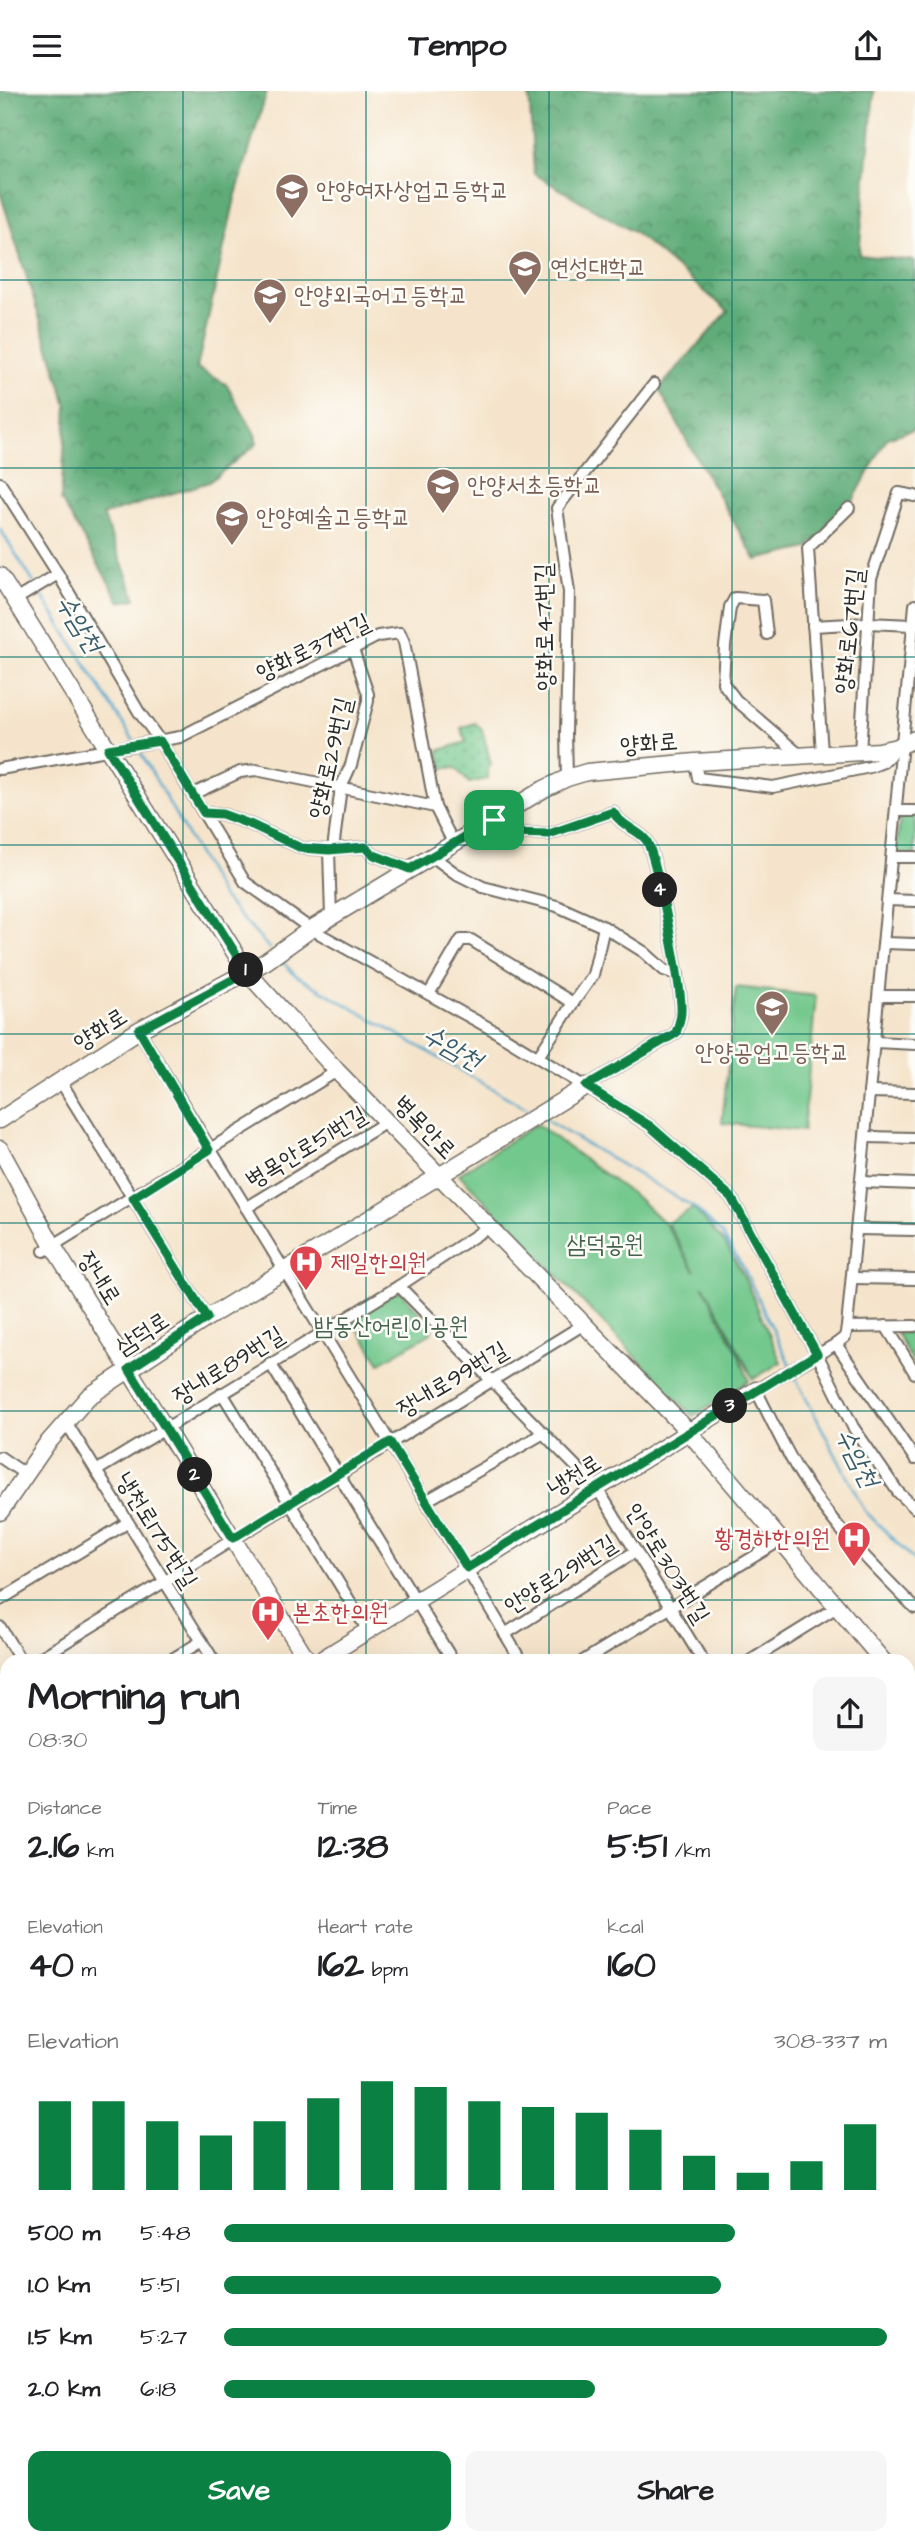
<!DOCTYPE html>
<meta charset="utf-8">
<style>
body{margin:0;font-family:"Architects Daughter","Poor Story",sans-serif;background:#f6f6f6;color:#202124;height:100vh;display:flex;flex-direction:column;font-size:26px;white-space:nowrap}
*{box-sizing:border-box;margin:0}
p{font-size:23px;color:#757577}
.icon{flex:none;width:38px;height:38px;fill:none;stroke:currentColor;stroke-width:2;stroke-linecap:round;stroke-linejoin:round}
.map{position:relative;flex:1;overflow:hidden}
.drawer{position:absolute;left:0px;top:1563px;width:915px;height:891px;display:flex;flex-direction:column;background:#fff;border-radius:21px 21px 0 0;box-shadow:0 7px 28px #0002}
.drawer>*{flex:none}
.pin{position:absolute;display:grid;place-items:center;width:60px;height:60px;color:#fff;margin:-30px;border-radius:14px;box-shadow:0 4px 10px #0006}
.km{position:absolute;width:35px;height:35px;margin:-18px;border-radius:50%;background:#222;color:#fff;font-size:19px;line-height:35px;text-align:center}
.round{display:grid;place-items:center;flex:none;width:74px;height:74px;border-radius:14px;background:#f6f6f6}
.overview{display:flex;align-items:center;justify-content:space-between;height:119px;padding:0 28px}
h1{font-size:38px;font-weight:700;line-height:52px}
.stats{display:grid;grid-template-columns:repeat(3,1fr);gap:10px;height:119px;padding:7px 28px}
.stats div{display:grid;align-content:center}
.stats b{font-size:35px;font-weight:700}
.stats small{font-size:19px;font-weight:400}
.stats p{font-size:19px}
.chart{height:196px;padding:14px 28px}
.chart p{display:flex;justify-content:space-between}
.chart svg{width:100%;height:126px;margin-top:7px;stroke:#0b8043;stroke-width:6}
.action{display:flex;gap:14px;margin-top:auto;padding:14px 28px}
.action a{flex:1;height:80px;border-radius:14px;background:#0b8043;color:#fff;font-size:28px;font-weight:700;line-height:80px;text-align:center}
.action a+a{background:#f6f6f6;color:#202124}
ul{padding:0 28px;list-style:none;font-size:23px}
li{display:grid;grid-template-columns:112px 84px 1fr;align-items:center;height:52px}
li i{height:18px;border-radius:9px;background:#0b8043}
header{display:flex;justify-content:space-between;align-items:center;height:91px;padding:0 28px;background:#fff;font-size:32px;font-weight:700}
.map>svg:first-child{display:block}
.grass{fill:url(#grass-dots);stroke:#4f7a5c;stroke-width:2}
.forest{fill:url(#forest-crowns);stroke:#446c52;stroke-width:2}
.green{fill:#73c88d;stroke:#4f7a5c;stroke-width:2}
.lines{fill:none;stroke-linecap:round;stroke-linejoin:round}
.stream{stroke:#4fa6cc;stroke-width:2.5}
.street-casing{stroke:#726c63;stroke-width:14}
.secondary-casing{stroke:#726c63;stroke-width:19}
.street{stroke:#fff;stroke-width:10}
.secondary{stroke:#fff;stroke-width:16}
.rail-casing{stroke:#2b2b2b;stroke-width:5}
.rail{stroke:#fdfcf7;stroke-width:2.5;stroke-dasharray:8;stroke-linecap:butt}
.route-casing{stroke:#fff;stroke-width:14}
.route{stroke:#0b8043;stroke-width:9}
.grid{fill:none;stroke:#0f766e;stroke-width:2;stroke-opacity:0.55}
.labels{text-anchor:middle;stroke-width:5;stroke-linejoin:round;paint-order:stroke}
.education-label{font-size:24px;fill:#785e54;stroke:#fdfcf7;text-anchor:start}
.street-label{font-size:24px;fill:#2b2b2b;stroke:#fdfcf7}
.park-label{font-size:24px;fill:#44624d;stroke:#fdfcf7}
.health-label{font-size:24px;fill:#be3a42;stroke:#fdfcf7;text-anchor:start}
.water-label{font-size:26px;font-style:italic;fill:#395c6b;stroke:#fdfcf7}
</style>
<header><svg class="icon" aria-label="menu" viewBox="0 0 24 24"><path d="M4 6h16M4 12h16M4 18h16"/></svg>Tempo<svg class="icon" aria-label="share" viewBox="0 0 24 24"><path d="M12 15V3M7 8l5-5 5 5M5 13v7h14v-7"/></svg></header>
<div class="map">
<svg width="915" height="2452" viewBox="0 0 915 2452">
<defs>
<pattern id="grass-dots" width="8" height="8" patternUnits="userSpaceOnUse" patternTransform="scale(1.75)"><rect width="8" height="8" fill="#73c88d"/><path d="M2 2h.1M6 6h.1" fill="none" stroke="#5fa373" stroke-width="1.8" stroke-linecap="round"/></pattern>
<pattern id="forest-crowns" width="20" height="18" patternUnits="userSpaceOnUse" patternTransform="scale(1.75)"><rect width="20" height="18" fill="#5eac78"/><path d="M2 6a3 3 0 1 1 6 0M12 15a3 3 0 1 1 6 0" fill="none" stroke="#4e8c63"/></pattern>
</defs>
<rect width="100%" height="100%" fill="#fdfcf7"/>
<filter id="ink" filterUnits="userSpaceOnUse"><feTurbulence type="fractalNoise" baseFrequency=".0143" numOctaves="2"/><feDisplacementMap in="SourceGraphic" scale="14" xChannelSelector="R" yChannelSelector="G"/><feConvolveMatrix kernelMatrix="1 2 1 2 8 2 1 2 1" color-interpolation-filters="sRGB"/></filter>
<filter id="wash" filterUnits="userSpaceOnUse"><feTurbulence type="fractalNoise" baseFrequency=".00686" numOctaves="4" result="noise"/><feDisplacementMap in="SourceGraphic" scale="28" xChannelSelector="R" yChannelSelector="G"/><feGaussianBlur stdDeviation="1.57" result="paint"/><feColorMatrix in="noise" values="0 0 0 0 0 0 0 0 0 0 0 0 0 0 0 0 0 1.4 0 .05"/><feComposite in="paint" operator="in"/></filter>
<g filter="url(#wash)">
<rect width="100%" height="100%" fill="#f5e4cb"/>
<path class="grass" d="M475,632L482,638L491,673L488,676V688L469,692L456,677H443L438,660L466,651L461,637Z"/>
<g class="forest">
<path d="M0,0H267L235,107L197,277L226,293L255,343L257,353L209,391L103,424L136,508L120,511L61,409L67,315L0,101Z"/>
<path d="M529,0H874L859,164L915,170V338L887,347L849,417L808,457L756,469L689,354L659,298L728,220L635,142L534,83Z"/>
</g>
<g class="green">
<path d="M900,723L915,724V764H896Z"/>
<path d="M736,896L816,905L803,1040L722,1032Z"/>
<path d="M536,1033L640,1109L666,1134L695,1180L667,1132L693,1117L725,1152L743,1183L781,1271L753,1288L725,1232L703,1194L739,1264L749,1290L693,1325L459,1083Z"/>
<path d="M396,1201H401L432,1236L431,1242L380,1272L351,1227Z"/>
<path d="M896,1241L915,1242V1276Z"/>
</g>
<g class="lines">
<g class="stream">
<path d="M0,438L34,492"/>
<path d="M37,497L135,652"/>
<path d="M138,657L222,806L270,858"/>
<path d="M280,868L295,884L531,1020"/>
<path d="M542,1027L695,1117L722,1143L743,1176L791,1276"/>
<path d="M793,1282L865,1420L915,1470"/>
</g>
</g>
</g>
<g filter="url(#ink)">
<g class="lines">
<g class="street-casing">
<g id="street">
<path d="M0,392L58,483L139,621L160,650L245,791L311,838L493,939L650,1035L731,1106L817,1263L853,1336L898,1401L915,1417"/>
<path d="M15,509L58,483"/>
<path d="M915,514L847,1236L845,1246L836,1253L756,1299C770,1326 783,1355 799,1381C830,1432 873,1475 915,1517"/>
<path d="M813,535L868,532L912,534"/>
<path d="M767,543L763,509L735,507L730,516L725,555L723,592L736,609L800,664"/>
<path d="M860,661L871,488L899,402L915,405"/>
<path d="M822,662L808,457L849,417"/>
<path d="M695,671L698,687L773,696L870,676L883,671L897,657"/>
<path d="M0,678L180,646L378,545L400,542L404,551L435,716L454,753"/>
<path d="M567,687L566,642L569,501L557,417L654,293"/>
<path d="M193,703L240,681L256,679L435,716"/>
<path d="M896,720H915"/>
<path d="M204,722L222,723L252,734L301,757L329,759"/>
<path d="M494,729L508,742L549,743L613,721C622,736 637,738 646,749C656,762 683,900 681,921C681,928 678,935 676,942L586,995"/>
<path d="M333,758L365,756L374,764L410,778"/>
<path d="M432,765L455,782L483,796L557,815L604,836L644,861L664,879L678,884"/>
<path d="M892,766H915"/>
<path d="M888,809L915,810"/>
<path d="M331,826L329,759L333,758L341,696L351,674L368,610V603L353,558"/>
<path d="M884,852L915,853"/>
<path d="M429,903L461,849H471L573,912L538,966"/>
<path d="M879,905H915"/>
<path d="M573,912L593,884L604,836"/>
<path d="M139,939C264,1151 397,1357 521,1570"/>
<path d="M875,951L915,953"/>
<path d="M61,991L207,1227"/>
<path d="M869,1001L915,1002"/>
<path d="M865,1046L915,1047"/>
<path d="M861,1091L915,1093"/>
<path d="M246,1117L388,1030"/>
<path d="M856,1138L915,1139"/>
<path d="M44,1160L337,980"/>
<path d="M852,1187L915,1188"/>
<path d="M399,1195L597,1397L703,1570"/>
<path d="M886,1235L915,1282"/>
<path d="M847,1236L915,1235"/>
<path d="M836,1253L915,1368"/>
<path d="M270,1272L453,1570"/>
<path d="M222,1302L367,1538"/>
<path d="M66,1331L214,1570"/>
<path d="M0,1366L25,1383"/>
<path d="M96,1380L399,1195L490,1135"/>
<path d="M426,1410L544,1342"/>
<path d="M0,1509L127,1432"/>
<path d="M0,1536L21,1570"/>
<path d="M505,1543L636,1460"/>
<path d="M35,1570L586,1232"/>
<path d="M169,1570L202,1550"/>
<path d="M583,1570L781,1449"/>
<path d="M750,1570L837,1516"/>
<path d="M0,1591L7,1587"/>
<path d="M0,1682L7,1694"/>
<path d="M908,1709L915,1705"/>
<path d="M908,1755L915,1766"/>
<path d="M0,1821L7,1832"/>
<path d="M908,1871L915,1867"/>
<path d="M908,1903L915,1914"/>
<path d="M0,1931L7,1927"/>
<path d="M0,1949L7,1961"/>
<path d="M0,2035L7,2030"/>
<path d="M908,2115L915,2112"/>
<path d="M908,2185L915,2181"/>
<path d="M908,2199L915,2215"/>
<path d="M908,2277L915,2284"/>
<path d="M908,2306L909,2296L915,2290"/>
<path d="M908,2309L915,2322"/>
<path d="M908,2352L915,2349"/>
<path d="M908,2398L915,2396"/>
<path d="M908,2421L915,2434"/>
<path d="M223,2446L226,2452"/>
</g>
</g>
<g class="secondary-casing">
<g id="secondary">
<path d="M0,485L247,881L337,980L689,1341L883,1570"/>
<path d="M0,1029L139,939L265,871L311,838L544,698L567,687L587,681L695,671L879,660L897,656L915,648"/>
<path d="M0,1058L53,1155L308,1570"/>
<path d="M0,1421L46,1354L88,1306L207,1227L586,995"/>
<path d="M319,1570L756,1299"/>
<path d="M908,1599L915,1610"/>
<path d="M0,1765L7,1760"/>
<path d="M908,1973L915,1969"/>
<path d="M0,2160L7,2156"/>
<path d="M0,2268L7,2280"/>
<path d="M111,2446L115,2452"/>
<path d="M850,2446L851,2452"/>
<path d="M279,2452L285,2446"/>
<path d="M376,2452L383,2446"/>
</g>
</g>
<use href="#street" class="street"/>
<use href="#secondary" class="secondary"/>
<g class="rail-casing">
<g id="rail">
<path d="M908,2052L915,2047"/>
<path d="M908,2074L915,2070"/>
<path d="M908,2087L915,2083"/>
<path d="M316,2452L322,2446"/>
<path d="M340,2452L347,2446"/>
</g>
</g>
<use href="#rail" class="rail"/>
</g>
</g>
<g class="lines" filter="url(#ink)">
<g class="route-casing">
<path id="route" d="M160,650L204,722L222,723L252,734L301,757L329,759L365,756L374,764L410,778L494,729L508,742L549,743L613,721C622,736 637,738 646,749C656,762 683,901 681,921C681,928 678,935 676,942L586,995L650,1035L731,1106L817,1263L467,1477L390,1351L233,1447L129,1278L207,1227L133,1107L209,1059L139,939L247,881L108,658Z"/>
</g>
<use href="#route" class="route"/>
</g>
<path class="grid" d="M183,0V1570M366,0V1570M549,0V1570M732,0V1570M0,189H915M0,377H915M0,566H915M0,754H915M0,943H915M0,1132H915M0,1320H915M0,1509H915M0,1698H7M908,1698H915M0,1886H7M908,1886H915M0,2075H7M908,2075H915M0,2263H7M908,2263H915M183,2446V2452M366,2446V2452M549,2446V2452M732,2446V2452"/>
<defs>
<g id="school-pin" transform="scale(1.75)"><path d="M0 17L-7.5 6A9.5 9.5 0 1 1 7.5 6Z" fill="#8d6e63" stroke="#fdfcf7"/><path d="M0-5L7-2L0 1L-7-2ZM-4 1L0 2.5L4 1V4Q0 6-4 4Z" fill="#fff"/></g>
<g id="university-pin" transform="scale(1.75)"><path d="M0 17L-7.5 6A9.5 9.5 0 1 1 7.5 6Z" fill="#8d6e63" stroke="#fdfcf7"/><path d="M0-5L7-2L0 1L-7-2ZM-4 1L0 2.5L4 1V4Q0 6-4 4Z" fill="#fff"/></g>
<g id="hospital-pin" transform="scale(1.75)"><path d="M0 17L-7.5 6A9.5 9.5 0 1 1 7.5 6Z" fill="#e0444e" stroke="#fdfcf7"/><path d="M-5-5h3v3.5h4V-5h3V5h-3V1.5h-4V5h-3Z" fill="#fff"/></g>
</defs>
<g fill-rule="evenodd">
<use href="#school-pin" x="292" y="99"/>
<use href="#university-pin" x="525" y="176"/>
<use href="#school-pin" x="270" y="204"/>
<use href="#school-pin" x="443" y="394"/>
<use href="#school-pin" x="232" y="426"/>
<use href="#school-pin" x="772" y="916"/>
<use href="#hospital-pin" x="306" y="1171"/>
<use href="#hospital-pin" x="854" y="1447"/>
<use href="#hospital-pin" x="268" y="1521"/>
</g>
<g class="labels">
<g class="education-label">
<text x="316" y="107">안양여자상업고등학교</text>
<text x="550" y="184">연성대학교</text>
<text x="294" y="212">안양외국어고등학교</text>
<text x="467" y="402">안양서초등학교</text>
<text x="256" y="434">안양예술고등학교</text>
<text x="772" y="969" text-anchor="middle">안양공업고등학교</text>
</g>
<g class="street-label">
<text transform="translate(544 536) rotate(-91)" y="8">양화로47번길</text>
<text transform="translate(849 540) rotate(-84)" y="8">양화로67번길</text>
<text transform="translate(313 556) rotate(-26)" y="8">양화로37번길</text>
<text transform="translate(649 652) rotate(-5)" y="8">양화로</text>
<text transform="translate(330 667) rotate(-77)" y="8">양화로29번길</text>
<text transform="translate(100 938) rotate(-33)" y="8">양화로</text>
<text transform="translate(425 1036) rotate(46)" y="8">병목안로</text>
<text transform="translate(306 1056) rotate(-31)" y="8">병목안로51번길</text>
<text transform="translate(100 1187) rotate(58)" y="8">장내로</text>
<text transform="translate(142 1242) rotate(-33)" y="8">삼덕로</text>
<text transform="translate(228 1274) rotate(-32)" y="8">장내로89번길</text>
<text transform="translate(452 1288) rotate(-31)" y="8">장내로99번길</text>
<text transform="translate(574 1384) rotate(-32)" y="8">냉천로</text>
<text transform="translate(157 1439) rotate(58)" y="8">냉천로175번길</text>
<text transform="translate(668 1472) rotate(58)" y="8">안양로303번길</text>
<text transform="translate(560 1483) rotate(-32)" y="8">안양로291번길</text>
</g>
<g class="park-label">
<text x="605" y="1161">삼덕공원</text>
<text x="391" y="1243">밤동산어린이공원</text>
</g>
<g class="health-label">
<text x="330" y="1179">제일한의원</text>
<text x="830" y="1455" text-anchor="end">황경하한의원</text>
<text x="292" y="1529">본초한의원</text>
</g>
<g class="water-label">
<text transform="translate(80 532) rotate(58)" y="9">수암천</text>
<text transform="translate(453 956) rotate(30)" y="9">수암천</text>
<text transform="translate(858 1366) rotate(63)" y="9">수암천</text>
</g>
</g>
</svg>
<div class="pin" style="left:494px;top:729px;background:#1e9e55"><svg class="icon" aria-label="arrive" viewBox="0 0 24 24"><path d="M6 21V4h12l-3 4 3 4H6"/></svg></div>
<b class="km" style="left:246px;top:879px">1</b>
<b class="km" style="left:195px;top:1384px">2</b>
<b class="km" style="left:730px;top:1315px">3</b>
<b class="km" style="left:660px;top:799px">4</b>
<section class="drawer">
<div class="overview"><div><h1>Morning run</h1><p>08:30</p></div><a class="round"><svg class="icon" aria-label="share" viewBox="0 0 24 24"><path d="M12 15V3M7 8l5-5 5 5M5 13v7h14v-7"/></svg></a></div>
<div class="stats">
<div><p>Distance</p><b>2.16<small> km</small></b></div>
<div><p>Time</p><b>12:38</b></div>
<div><p>Pace</p><b>5:51<small> /km</small></b></div>
</div>
<div class="stats">
<div><p>Elevation</p><b>40<small> m</small></b></div>
<div><p>Heart rate</p><b>162<small> bpm</small></b></div>
<div><p>kcal</p><b>160</b></div>
</div>
<div class="chart"><p><span>Elevation</span>308–337 m</p>
<svg viewBox="0 0 160 44" preserveAspectRatio="none"><path d="M5 44V13M15 44V13M25 44V20M35 44V25M45 44V20M55 44V12M65 44V6M75 44V8M85 44V13M95 44V15M105 44V17M115 44V23M125 44V32M135 44V38M145 44V34M155 44V21"/></svg>
</div>
<ul>
<li><b>500 m</b>5:48<i style="width:77%"></i></li>
<li><b>1.0 km</b>5:51<i style="width:75%"></i></li>
<li><b>1.5 km</b>5:27<i style="width:100%"></i></li>
<li><b>2.0 km</b>6:18<i style="width:56%"></i></li>
</ul>
<div class="action"><a>Save</a><a>Share</a></div>
</section>
</div>
